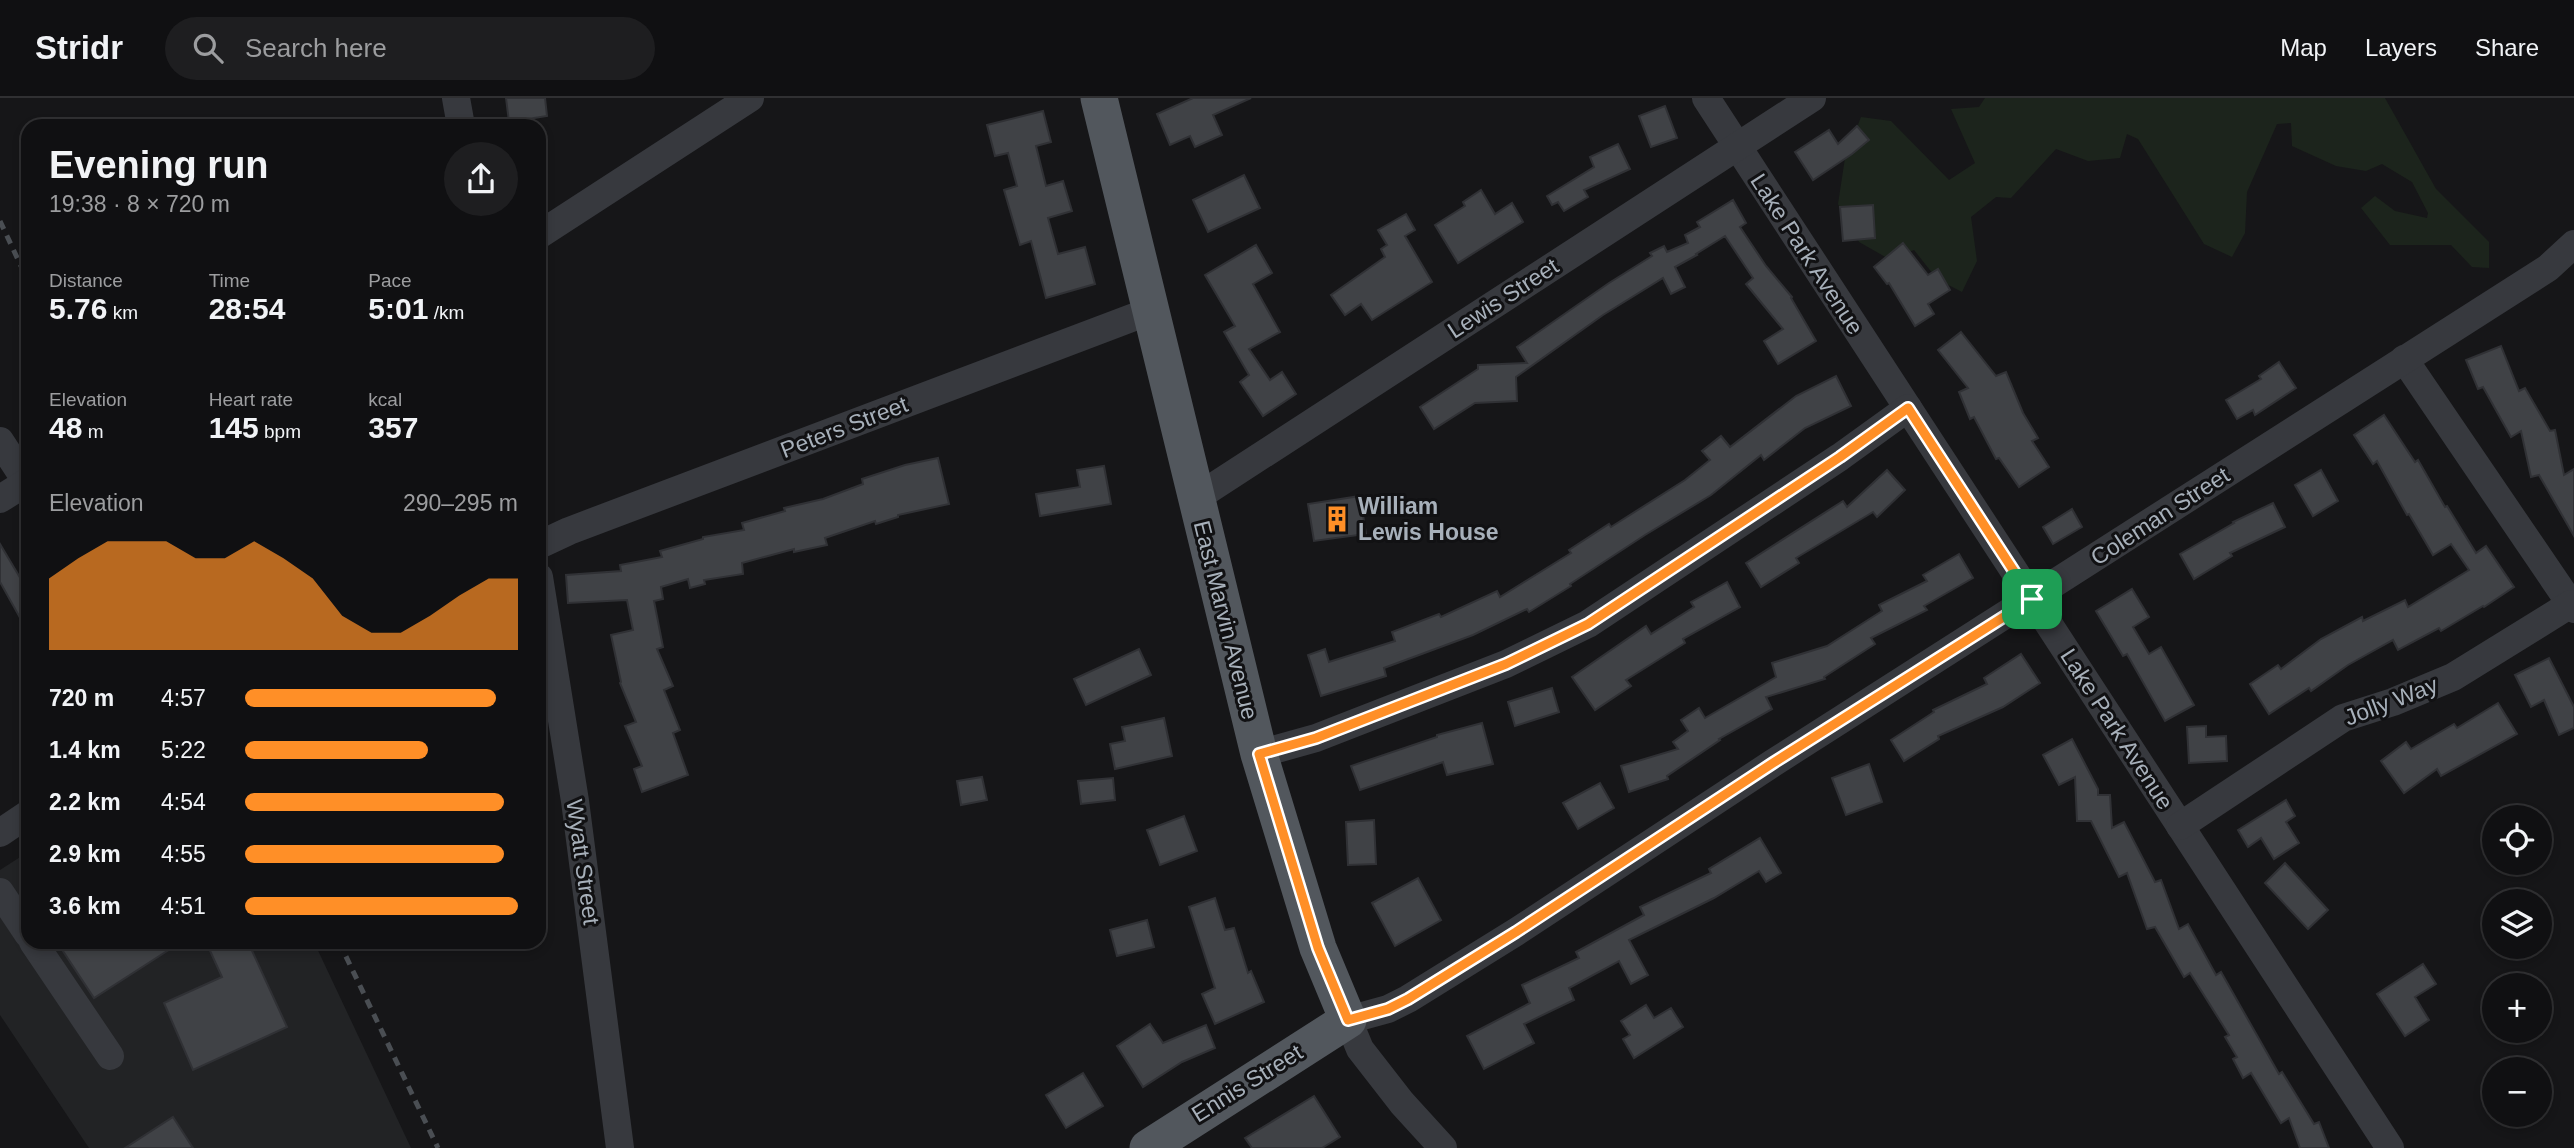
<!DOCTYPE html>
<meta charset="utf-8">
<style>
body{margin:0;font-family:Helvetica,sans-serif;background:#1e1e20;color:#f1f3f6;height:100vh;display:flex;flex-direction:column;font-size:26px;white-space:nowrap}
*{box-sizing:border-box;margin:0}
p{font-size:23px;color:#9c9d9f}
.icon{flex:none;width:38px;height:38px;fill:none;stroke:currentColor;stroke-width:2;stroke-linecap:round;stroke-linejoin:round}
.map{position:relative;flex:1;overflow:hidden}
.drawer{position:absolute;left:21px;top:21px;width:525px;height:830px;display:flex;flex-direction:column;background:#101012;border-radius:21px;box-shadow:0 4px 10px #0003,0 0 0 2px #303032}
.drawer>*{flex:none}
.fabs{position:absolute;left:2482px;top:707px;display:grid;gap:14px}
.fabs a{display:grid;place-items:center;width:70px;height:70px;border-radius:50%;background:#101012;box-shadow:0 4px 10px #0003,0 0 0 2px #303032;font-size:35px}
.pin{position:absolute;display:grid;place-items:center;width:60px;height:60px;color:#fff;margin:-30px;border-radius:14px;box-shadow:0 4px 10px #0006}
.round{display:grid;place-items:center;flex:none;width:74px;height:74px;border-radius:37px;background:#1e1e20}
.headline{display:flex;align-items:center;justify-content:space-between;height:119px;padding:0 28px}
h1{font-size:38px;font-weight:700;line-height:52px}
.figures{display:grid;grid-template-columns:repeat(3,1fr);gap:10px;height:119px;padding:7px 28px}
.figures div{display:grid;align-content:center}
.figures b{font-size:30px;font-weight:700}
.figures small{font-size:19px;font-weight:400}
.figures p{font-size:19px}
.chart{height:196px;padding:14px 28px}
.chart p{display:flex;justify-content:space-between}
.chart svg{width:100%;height:126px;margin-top:7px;fill:#ff8f27;opacity:.7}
ul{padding:0 28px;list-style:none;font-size:23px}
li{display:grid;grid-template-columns:112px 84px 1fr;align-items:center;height:52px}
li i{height:18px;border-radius:9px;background:#ff8f27}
header{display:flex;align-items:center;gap:42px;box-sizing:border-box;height:98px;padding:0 35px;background:#101012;border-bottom:2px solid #303032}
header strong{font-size:33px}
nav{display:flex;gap:38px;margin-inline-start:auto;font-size:24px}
.search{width:490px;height:63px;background:#1e1e20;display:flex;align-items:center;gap:18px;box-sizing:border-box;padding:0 24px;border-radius:38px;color:#9c9d9f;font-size:26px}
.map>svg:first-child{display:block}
.built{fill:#222325}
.green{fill:#1c241c}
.building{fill:#404246;stroke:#303135;stroke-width:2}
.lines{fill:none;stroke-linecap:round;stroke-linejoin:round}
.minor{stroke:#37393e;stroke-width:28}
.major{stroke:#52575d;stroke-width:37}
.rail{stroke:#4a4e53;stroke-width:5;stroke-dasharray:9 7;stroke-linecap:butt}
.route-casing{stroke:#fff;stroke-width:14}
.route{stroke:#ff8f27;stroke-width:9}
.labels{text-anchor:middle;stroke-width:6;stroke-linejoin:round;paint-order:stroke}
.street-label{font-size:23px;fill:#a7b0ba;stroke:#111113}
.poi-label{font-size:23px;font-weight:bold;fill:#a7b0ba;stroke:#111113;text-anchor:start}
</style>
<header>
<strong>Stridr</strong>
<div class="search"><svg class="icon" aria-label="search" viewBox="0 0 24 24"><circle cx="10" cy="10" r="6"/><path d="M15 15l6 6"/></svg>Search here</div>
<nav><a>Map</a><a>Layers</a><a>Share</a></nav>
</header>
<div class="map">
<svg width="2574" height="1050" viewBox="0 0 2574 1050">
<rect width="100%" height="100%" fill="#161618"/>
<path class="built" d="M28,754V844H314L411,1050H89L0,917V772Z"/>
<path class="green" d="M1985,0H2385L2436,91L2489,144V170L2472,169L2451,147H2390L2361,110L2375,98L2395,113L2427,120L2428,115L2412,84L2382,66L2366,73L2336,68L2292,48L2291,25L2277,26L2247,94L2245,135L2232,159L2204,146L2138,41L2127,36L2120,60L2088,63L2056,51L2011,100L1996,99L1971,119L1977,163L1962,194L1937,181L1914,152L1889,161L1859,144L1838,106L1845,60L1861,19L1891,23L1949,82L1975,65L1951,11L1979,9Z"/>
<g class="building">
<path d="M506,0H545L547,18L509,24Z"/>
<path d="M1193,0H1251L1213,17L1222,37L1195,49L1190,38L1170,47L1157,16Z"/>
<path d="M1665,8L1677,40L1651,49L1639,18Z"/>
<path d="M1043,13L1051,44L1036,48L1046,88L1063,83L1072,113L1048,120L1058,156L1085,149L1095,186L1046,200L1031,143L1020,147L1004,92L1017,88L1008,55L995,58L987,27Z"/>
<path d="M1857,28L1869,42L1852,56L1813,82L1795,54L1829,32L1838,46Z"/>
<path d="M1618,46L1630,71L1584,92L1588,99L1564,113L1558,104L1552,107L1547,98L1594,69L1590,59Z"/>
<path d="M1244,77L1260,110L1208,134L1193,102Z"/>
<path d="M1481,92L1495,116L1512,105L1523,124L1458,165L1435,127L1465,108L1463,104Z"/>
<path d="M1733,102L1746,125L1740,129L1766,168L1792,199L1791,200L1816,243L1778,266L1764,243L1783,231L1746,186L1753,180L1725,138L1696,156L1697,157L1675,169L1685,189L1671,196L1663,180L1603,217L1516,279L1517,303L1475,305L1434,331L1420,309L1478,271V267L1527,265L1517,249L1609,185L1652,158L1650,155L1664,148L1667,154L1688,145L1685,137L1700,129L1697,124Z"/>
<path d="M1873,107L1875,140L1843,143L1840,109Z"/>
<path d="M1406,116L1415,132L1405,138L1432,184L1372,222L1361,206L1345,217L1331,197L1385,159L1381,151L1387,147L1378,132Z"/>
<path d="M1903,145L1928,177L1938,171L1950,192L1928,206L1934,216L1915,228L1889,185L1887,186L1874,169Z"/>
<path d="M1256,147L1272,175L1253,186L1280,234L1249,251L1270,282L1282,274L1296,296L1263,318L1240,284L1249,277L1224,234L1235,228L1205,177Z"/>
<path d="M1961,234L1996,278L2006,274L2023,315L2038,340L2032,343L2049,369L2019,389L1999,360L1996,361L1974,319L1970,321L1959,294L1968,290L1938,252Z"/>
<path d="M2501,248L2519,293L2525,290L2550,333L2555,332L2564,377L2574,371V438L2539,377L2531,379L2521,333L2511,339L2483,289L2478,291L2466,262Z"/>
<path d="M2279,264L2296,290L2255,317L2253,312L2237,321L2226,302L2261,281L2259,278Z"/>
<path d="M1836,278L1851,308L1805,330L1764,362L1761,357L1711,397L1645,437L1570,486L1571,488L1529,514L1527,511L1473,537L1384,570L1386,578L1321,598L1308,557L1325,551L1329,564L1395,543L1392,534L1439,516L1441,519L1497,493L1500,499L1571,455L1569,452L1609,426L1611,429L1685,382L1710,362L1702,353L1721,338L1730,349L1796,298Z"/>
<path d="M2384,317L2415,364L2418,362L2445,409L2447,408L2476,455L2486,448L2514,489L2484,509L2483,508L2441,533L2439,530L2398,552L2393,542L2348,567L2311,593L2309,590L2269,616L2250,586L2278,567L2281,571L2321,541L2362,519L2363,523L2405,502L2408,509L2469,472L2451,446L2433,457L2409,416L2407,417L2377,363L2373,366L2354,337Z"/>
<path d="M938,360L949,406L898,417V419L876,426L875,423L825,440L827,447L794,454V451L742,465L743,476L704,482L705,486L690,490L688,481L661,489L663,501L654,503L663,549L657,551L673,588L664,592L680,632L673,635L688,677L642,694L634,671L642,668L625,628L636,624L620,585L621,584L611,537L633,532L627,502L568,505L566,477L621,473L620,467L662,459L660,453L703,441V439L744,432L742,425L785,413L784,410L823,401L863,386L862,381L905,367Z"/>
<path d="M1104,368L1111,406L1040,418L1036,396L1080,389L1077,372Z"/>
<path d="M1887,372L1905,392L1877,419L1873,414L1796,460L1799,465L1761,489L1746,465L1843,403L1847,409Z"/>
<path d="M2321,372L2338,403L2313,418L2295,387Z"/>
<path d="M1360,398L1366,436L1314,443L1308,406Z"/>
<path d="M2273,405L2285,429L2230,455L2232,458L2194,481L2180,456L2234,425L2233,424Z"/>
<path d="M2072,411L2082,429L2053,446L2043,429Z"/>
<path d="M0,446L28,493V534L0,484Z"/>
<path d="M1959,456L1973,480L1924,508L1927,512L1871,540L1875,546L1824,579L1825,581L1766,599L1772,611L1719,641L1720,642L1667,678L1668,681L1629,694L1621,668L1678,651L1673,644L1688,633L1681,622L1699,610L1705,620L1776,579L1772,565L1827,548L1882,513L1879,507L1927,483L1923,477Z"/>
<path d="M1727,484L1740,509L1683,541L1685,545L1626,582L1631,588L1595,612L1572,579L1646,528L1651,536L1694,509L1691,504Z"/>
<path d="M2132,491L2149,519L2133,529L2149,556L2161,549L2194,607L2165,623L2127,556L2123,558L2096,513Z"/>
<path d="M1139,551L1151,577L1086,607L1074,581Z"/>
<path d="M2021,556L2040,585L2003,609L1938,638L1939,641L1904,663L1891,642L1934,614L1933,612L1987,586L1984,580Z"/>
<path d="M2549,560L2574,609V630L2559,637L2544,602L2531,609L2515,577Z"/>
<path d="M1552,590L1559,614L1515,628L1508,604Z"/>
<path d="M2498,605L2517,636L2441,678L2437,671L2404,695L2381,663L2406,644L2411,651L2454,626L2457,630Z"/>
<path d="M1164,620L1172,658L1115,671L1110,646L1125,643L1122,629Z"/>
<path d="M1482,625L1493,666L1447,677L1443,664L1360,692L1351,668L1437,639V637Z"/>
<path d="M2206,628V639L2226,638L2227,663L2189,665L2187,629Z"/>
<path d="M2072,641L2098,691V697H2110L2112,730L2124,724L2155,784L2161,782L2179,831L2188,826L2216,877L2221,874L2279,976L2282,974L2314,1026L2319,1024L2329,1050H2300L2289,1020L2281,1025L2251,975L2243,980L2233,961L2237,959L2225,939L2229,937L2190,875L2184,879L2155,829L2147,831L2127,775L2119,779L2091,723H2077L2075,679L2059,687L2043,657Z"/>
<path d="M1869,666L1882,704L1846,717L1832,680Z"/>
<path d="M982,679L987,702L961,707L957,683Z"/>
<path d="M1113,680L1115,702L1081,706L1078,683Z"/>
<path d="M1600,685L1614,710L1578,731L1563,705Z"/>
<path d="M2286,702L2295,718L2286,724L2299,745L2274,761L2261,740L2248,749L2238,732Z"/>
<path d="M1184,718L1197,753L1160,767L1147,732Z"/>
<path d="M1374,722L1376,766L1348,767L1346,724Z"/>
<path d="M1760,740L1781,775L1766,784L1759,773L1714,800L1629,842L1648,877L1631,886L1619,863L1569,890L1574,902L1524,926L1534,945L1484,971L1467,938L1530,905L1522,887L1579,860L1576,854L1644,817L1640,809L1711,775L1709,771Z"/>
<path d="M2285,765L2328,812L2308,831L2265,785Z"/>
<path d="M1418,780L1441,822L1395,848L1372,805Z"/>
<path d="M1215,800L1225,832L1234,830L1248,875L1251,873L1264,904L1215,926L1202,896L1215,890L1189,809Z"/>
<path d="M1147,822L1154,849L1117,858L1110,832Z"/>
<path d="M57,844H181L94,900Z"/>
<path d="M206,844H248L287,929L193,972L164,905L222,879Z"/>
<path d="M2423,866L2436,886L2415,899L2429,922L2405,938L2377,896Z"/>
<path d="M1646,907L1654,920L1671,910L1683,929L1634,960L1623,941L1630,937L1621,923Z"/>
<path d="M1150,926L1163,945L1206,927L1215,950L1182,964L1143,989L1117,948Z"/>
<path d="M1083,975L1103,1008L1066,1030L1046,997Z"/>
<path d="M1314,998L1340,1039L1322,1050H1252L1245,1040Z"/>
<path d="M173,1019L193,1050H125Z"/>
</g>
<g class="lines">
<g class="minor">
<path d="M456,0L461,28"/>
<path d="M1706,0L2390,1050"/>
<path d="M539,137L750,0"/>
<path d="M2404,261L2574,511"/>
<path d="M0,343L28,386"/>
<path d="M1196,400L1812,0"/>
<path d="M0,401L27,384"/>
<path d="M539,447L569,433L1150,213"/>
<path d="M539,479L575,703L620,1050"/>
<path d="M1259,656L1316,640L1506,566L1588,526L1840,359L1908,310"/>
<path d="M2180,728L2343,620L2393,604L2453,579L2571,506"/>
<path d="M0,735L28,716"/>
<path d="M0,794L28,836"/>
<path d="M33,844L110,958"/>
<path d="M1443,1050L1402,1005L1360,951L1348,922L1388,911L1408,901L1516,834L1773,665L2548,170L2574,146"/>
</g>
<path class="major" d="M1099,0L1259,656L1318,850L1348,922L1148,1050"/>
<g class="rail">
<path d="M0,123L28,183"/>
<path d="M339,844L438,1050"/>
</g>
</g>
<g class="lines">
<g class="route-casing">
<path id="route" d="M1908,310L2032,501L1773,665L1516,834L1408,901L1388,911L1348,922L1318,850L1259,656L1316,640L1506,566L1588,526L1840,359Z"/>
</g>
<use href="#route" class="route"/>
</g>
<defs>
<g id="building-bare" transform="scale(2.1)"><path d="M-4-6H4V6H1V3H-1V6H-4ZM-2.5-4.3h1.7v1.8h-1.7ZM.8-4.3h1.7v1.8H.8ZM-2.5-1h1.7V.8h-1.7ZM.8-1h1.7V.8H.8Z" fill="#ff8f27" stroke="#111113" stroke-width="2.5" paint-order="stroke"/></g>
</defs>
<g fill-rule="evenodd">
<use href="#building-bare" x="1337" y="421"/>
</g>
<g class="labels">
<g class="street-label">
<text transform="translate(1807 156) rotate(57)" y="8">Lake Park Avenue</text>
<text transform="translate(1503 200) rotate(-33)" y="8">Lewis Street</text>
<text transform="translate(844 329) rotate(-21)" y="8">Peters Street</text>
<text transform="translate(2160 418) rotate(-33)" y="8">Coleman Street</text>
<text transform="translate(1226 522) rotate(76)" y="8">East Marvin Avenue</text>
<text transform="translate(2391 603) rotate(-21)" y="8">Jolly Way</text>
<text transform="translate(2117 631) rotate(57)" y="8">Lake Park Avenue</text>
<text transform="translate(583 764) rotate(82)" y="8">Wyatt Street</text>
<text transform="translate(1247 985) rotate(-32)" y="8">Ennis Street</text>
</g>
<g class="poi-label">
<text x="1358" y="416">William<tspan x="1358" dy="26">Lewis House</tspan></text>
</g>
</g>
</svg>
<div class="fabs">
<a><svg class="icon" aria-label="locate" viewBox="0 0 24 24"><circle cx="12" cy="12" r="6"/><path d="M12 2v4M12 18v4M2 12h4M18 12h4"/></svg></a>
<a><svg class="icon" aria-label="layers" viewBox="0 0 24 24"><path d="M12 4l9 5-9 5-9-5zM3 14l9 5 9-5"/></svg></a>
<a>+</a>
<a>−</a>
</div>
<div class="pin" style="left:2032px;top:501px;background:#1e9e55"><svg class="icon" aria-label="arrive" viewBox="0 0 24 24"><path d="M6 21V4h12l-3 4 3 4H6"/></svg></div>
<section class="drawer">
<div class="headline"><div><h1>Evening run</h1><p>19:38 · 8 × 720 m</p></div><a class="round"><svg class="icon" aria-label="share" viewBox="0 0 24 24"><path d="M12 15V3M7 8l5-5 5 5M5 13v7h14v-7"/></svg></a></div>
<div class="figures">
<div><p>Distance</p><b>5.76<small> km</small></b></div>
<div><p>Time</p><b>28:54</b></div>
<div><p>Pace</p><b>5:01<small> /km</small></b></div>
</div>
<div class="figures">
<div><p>Elevation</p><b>48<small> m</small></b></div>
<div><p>Heart rate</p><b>145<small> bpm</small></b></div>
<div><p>kcal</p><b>357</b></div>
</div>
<div class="chart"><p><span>Elevation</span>290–295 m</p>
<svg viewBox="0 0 160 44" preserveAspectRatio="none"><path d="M0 44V19L10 12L20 6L30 6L40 6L50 12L60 12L70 6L80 12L90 19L100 32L110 38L120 38L130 32L140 25L150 19L160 19V44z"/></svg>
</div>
<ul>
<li><b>720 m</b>4:57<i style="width:92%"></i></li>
<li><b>1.4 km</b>5:22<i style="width:67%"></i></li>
<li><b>2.2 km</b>4:54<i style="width:95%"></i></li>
<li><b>2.9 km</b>4:55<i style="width:95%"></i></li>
<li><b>3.6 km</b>4:51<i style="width:100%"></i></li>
</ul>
</section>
</div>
